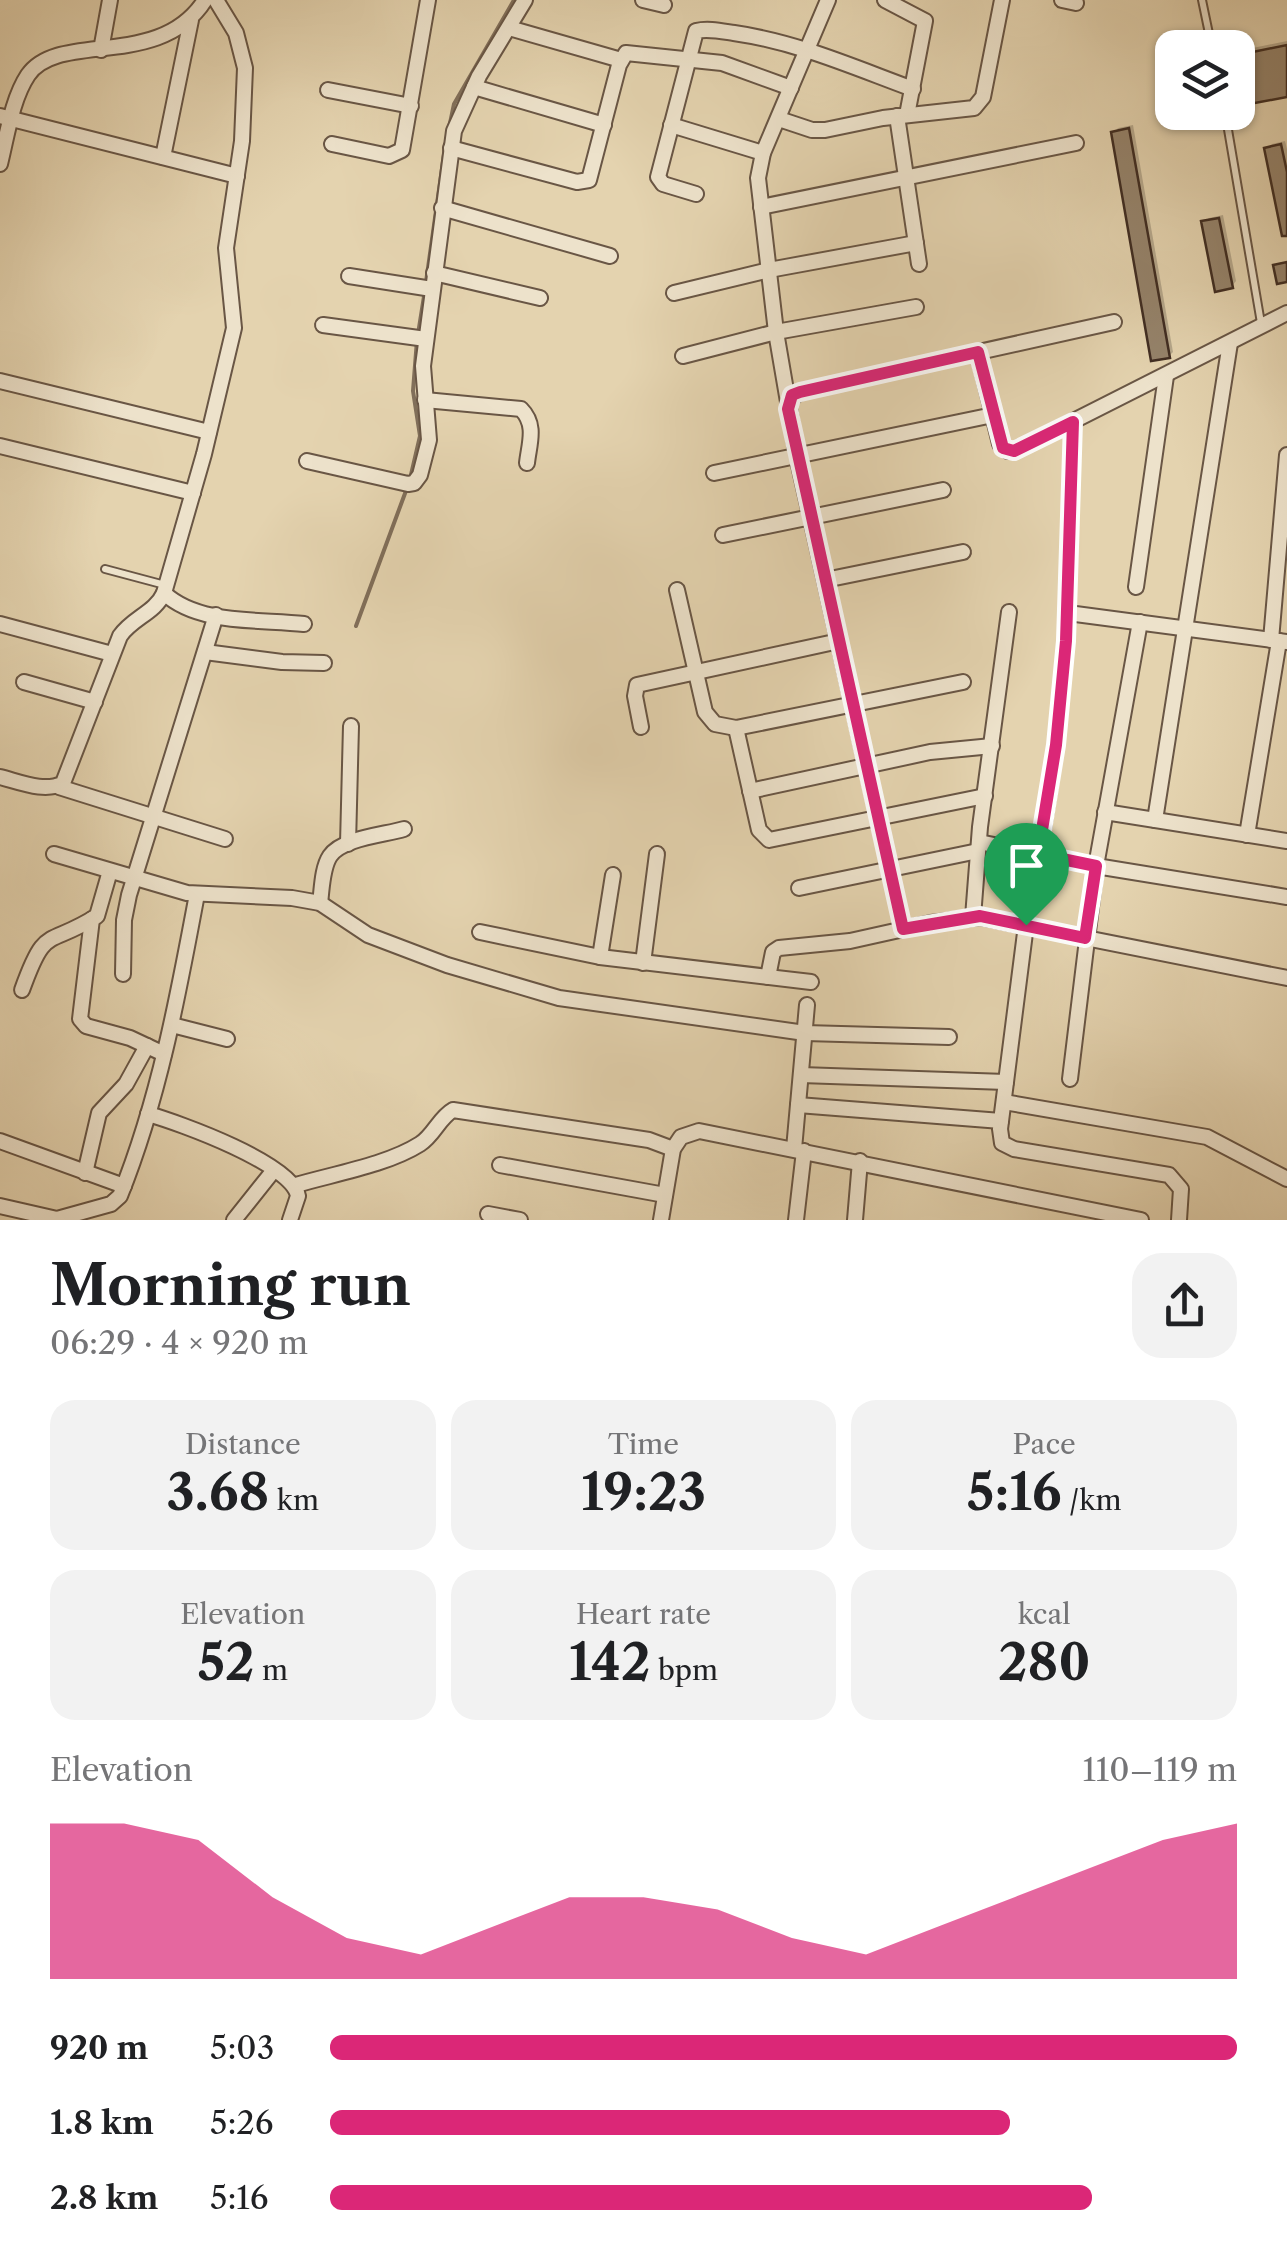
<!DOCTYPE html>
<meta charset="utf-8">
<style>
body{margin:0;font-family:"Libre Caslon Text",serif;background:#f2f2f2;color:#202124;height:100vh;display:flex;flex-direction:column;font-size:38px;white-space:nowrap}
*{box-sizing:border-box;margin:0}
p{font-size:32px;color:#757577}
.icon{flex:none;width:55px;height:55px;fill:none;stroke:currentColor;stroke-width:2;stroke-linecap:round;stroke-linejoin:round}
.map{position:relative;height:1220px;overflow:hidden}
.sheet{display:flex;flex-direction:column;background:#fff;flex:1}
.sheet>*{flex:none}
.controls{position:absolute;left:1155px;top:30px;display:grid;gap:20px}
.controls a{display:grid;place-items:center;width:100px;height:100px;border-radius:20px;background:#fff;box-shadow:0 2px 8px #0004;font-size:50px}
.pin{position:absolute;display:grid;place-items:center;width:85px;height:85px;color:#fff;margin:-102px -42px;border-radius:50% 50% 50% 0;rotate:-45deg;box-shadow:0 0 10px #0007}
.pin .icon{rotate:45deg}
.round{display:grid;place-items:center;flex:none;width:105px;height:105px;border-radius:30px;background:#f2f2f2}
.summary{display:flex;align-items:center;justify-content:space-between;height:170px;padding:0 50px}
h1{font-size:55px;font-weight:800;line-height:75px}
.stats{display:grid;grid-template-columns:repeat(3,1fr);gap:15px;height:170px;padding:10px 50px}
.stats div{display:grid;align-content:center;border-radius:25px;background:#f2f2f2;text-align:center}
.stats b{font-size:50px;font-weight:800}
.stats small{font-size:28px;font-weight:400}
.stats p{font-size:28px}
.chart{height:280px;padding:20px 50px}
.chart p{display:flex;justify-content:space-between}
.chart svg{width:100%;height:180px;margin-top:10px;fill:#db2777;opacity:.7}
ul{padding:0 50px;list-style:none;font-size:32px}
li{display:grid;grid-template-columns:160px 120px 1fr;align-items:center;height:75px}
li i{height:25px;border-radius:12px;background:#db2777}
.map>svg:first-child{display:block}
.shadow{fill:#0003}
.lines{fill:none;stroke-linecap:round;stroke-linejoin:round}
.stream{stroke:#816f5a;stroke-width:4}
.building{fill:#95836b;stroke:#402d22;stroke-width:2.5}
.lane-casing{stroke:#695645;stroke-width:10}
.street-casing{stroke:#695645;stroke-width:18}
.lane{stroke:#ede2cb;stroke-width:6}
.street{stroke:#ede2cb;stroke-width:14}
.route-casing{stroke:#fff;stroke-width:20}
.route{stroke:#db2777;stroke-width:12}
</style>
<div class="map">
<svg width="1287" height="1220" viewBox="0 0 1287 1220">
<rect width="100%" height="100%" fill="#e4d3af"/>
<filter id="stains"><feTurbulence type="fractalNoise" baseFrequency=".002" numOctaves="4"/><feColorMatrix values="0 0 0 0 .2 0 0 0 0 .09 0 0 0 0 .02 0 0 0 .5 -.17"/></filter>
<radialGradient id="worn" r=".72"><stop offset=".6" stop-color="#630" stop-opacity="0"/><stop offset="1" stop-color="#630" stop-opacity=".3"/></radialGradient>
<g class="shadow">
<path d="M1287,41V94L1246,102L1238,55L1243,50Z"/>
<path d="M1133,125L1173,352L1169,356L1114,133L1118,128Z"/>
<path d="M1285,141L1287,149V215L1267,148L1272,144Z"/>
<path d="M1223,215L1236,281L1232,286L1204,222L1209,218Z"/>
</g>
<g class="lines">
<g class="stream">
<path d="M449,128L454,104L514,0"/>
<path d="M426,282L445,147"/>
<path d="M418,334L425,290"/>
<path d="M410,479L420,436L413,391L417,340"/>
<path d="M356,626L407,488"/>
</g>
</g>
<g class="building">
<path d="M1287,45V97L1244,105L1238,55Z"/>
<path d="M1129,128L1170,358L1151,361L1111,132Z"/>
<path d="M1281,144L1287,172V236H1282L1264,148Z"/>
<path d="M1219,218L1233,288L1215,292L1201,221Z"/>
<path d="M1287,262V282L1277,284L1273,265Z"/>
</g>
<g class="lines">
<g class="lane-casing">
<g id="lane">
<path d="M1202,0L1212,48"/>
<path d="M1225,112L1261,323"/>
<path d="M105,569L165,585"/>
</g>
</g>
<g class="street-casing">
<g id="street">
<path d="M643,0L664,5"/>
<path d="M885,0L925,21L907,115"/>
<path d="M1062,0L1076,3"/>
<path d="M509,28L621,60"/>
<path d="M101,50L110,0"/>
<path d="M474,87L604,125"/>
<path d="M328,90L411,106"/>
<path d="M0,116L237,176"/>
<path d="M897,116L919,264"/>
<path d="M779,119L812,130H825L883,118L974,108L983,97L1002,0"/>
<path d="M671,125L763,153"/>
<path d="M332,144L389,156L402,150L428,0"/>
<path d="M451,148L577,182L589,180L619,65L626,53L722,63L791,88"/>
<path d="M163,157L191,20"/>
<path d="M0,164C7,136 12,99 28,75C59,30 160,71 205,0"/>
<path d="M696,194L663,184L658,177L696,31C708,28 721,31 734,33C797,42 853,67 913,89"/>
<path d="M761,207L1076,143"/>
<path d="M442,208L610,256"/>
<path d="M434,273L540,298"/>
<path d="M349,276L432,289"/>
<path d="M674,293L769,270L916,243"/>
<path d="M323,325L426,339"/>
<path d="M978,353L1000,444L1008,451H1014L1287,313"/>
<path d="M683,356L776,332L916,307"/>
<path d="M0,381L209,432"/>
<path d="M425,400L521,409C537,425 529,444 527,463"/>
<path d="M788,402L776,332L758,178L763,153L828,0"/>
<path d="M0,446L193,493"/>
<path d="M307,461L408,484L414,483L420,475L429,440L423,366L454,131L479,76L525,0"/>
<path d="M714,473L993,415"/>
<path d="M723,535L943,490"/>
<path d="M825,580L963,552"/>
<path d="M1136,587L1166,376"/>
<path d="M677,590L705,712L715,724L736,728L963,682"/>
<path d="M164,593C198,625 260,619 304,624"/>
<path d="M1068,613L1287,642"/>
<path d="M0,624L112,654"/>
<path d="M1271,640L1287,455"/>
<path d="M205,652L282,662L324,663"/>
<path d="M24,682L95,702"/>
<path d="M641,727L635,696L637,685L839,641"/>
<path d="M736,728L759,830L769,840L985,796"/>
<path d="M0,777C20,782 45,793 63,783L120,636C132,618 155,613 164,593L204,454L234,328L226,248L242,141L245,68L236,33L216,0"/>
<path d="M59,787L225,839"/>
<path d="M750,791L930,752L992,746"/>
<path d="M1105,812L1287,841"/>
<path d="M1155,820L1230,343"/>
<path d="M1247,835L1279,641"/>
<path d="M979,842L1096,866L1287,897"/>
<path d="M348,844L351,726"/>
<path d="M54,854L187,893L292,898L320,903L368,935L447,965L559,998L805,1033L949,1037"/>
<path d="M1039,854L1056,745L1066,641L1073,422"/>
<path d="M799,888L978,851"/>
<path d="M320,903C322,889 322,868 330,856C342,838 384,835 404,829"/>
<path d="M973,917L980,827L1009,612"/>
<path d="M92,919L80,1019L86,1026L130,1038L164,1054"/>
<path d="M1026,925L1000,1129L1002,1143L1014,1149L1169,1175L1181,1189L1179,1220"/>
<path d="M903,929L797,456L788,402L799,392L1114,322"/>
<path d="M480,932L600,957L811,982"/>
<path d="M600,957L613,875"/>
<path d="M643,963L657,854"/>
<path d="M123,974L124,920L129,895L216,615"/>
<path d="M768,977L773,952L779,948L850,941L931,923L980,917L1287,978"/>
<path d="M22,990C46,923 47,948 97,916L110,871"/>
<path d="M172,1025L227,1039"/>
<path d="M801,1075L1006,1082"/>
<path d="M1070,1079L1096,866L1140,622"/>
<path d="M1004,1102L1207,1137L1287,1179"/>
<path d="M798,1105L1001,1121"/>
<path d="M148,1114C180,1123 293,1164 298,1196L290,1220"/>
<path d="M0,1141L124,1186"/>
<path d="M794,1149L807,1005"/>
<path d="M500,1165L665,1195"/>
<path d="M85,1173L99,1113L126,1084L147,1046"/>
<path d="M296,1185C333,1174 387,1165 420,1144C434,1135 439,1118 453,1110L649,1140L673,1149"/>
<path d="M0,1206L57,1219L111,1204L120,1196C159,1099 178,996 197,894"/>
<path d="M488,1214L520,1220"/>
<path d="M234,1220L274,1170"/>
<path d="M661,1220L673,1149L681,1137L699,1131L1141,1220"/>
<path d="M796,1220L804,1151"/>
<path d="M855,1220L860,1161"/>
</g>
</g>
<use href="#lane" class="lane"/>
<use href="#street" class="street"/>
</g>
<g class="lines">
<g class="route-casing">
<path id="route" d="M978,352L1003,448L1014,451L1073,422L1066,641L1056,745L1038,854L1096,866L1085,938L980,916L903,929L788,409L792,395L800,392Z"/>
</g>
<use href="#route" class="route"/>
</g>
<rect width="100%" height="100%" filter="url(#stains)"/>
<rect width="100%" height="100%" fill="url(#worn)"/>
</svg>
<div class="controls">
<a><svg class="icon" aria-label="layers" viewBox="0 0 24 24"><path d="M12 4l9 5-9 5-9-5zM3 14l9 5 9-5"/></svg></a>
</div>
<div class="pin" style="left:1026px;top:925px;background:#1e9e55"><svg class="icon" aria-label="arrive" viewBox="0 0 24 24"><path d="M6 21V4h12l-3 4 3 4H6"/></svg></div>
</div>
<section class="sheet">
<div class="summary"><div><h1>Morning run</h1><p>06:29 · 4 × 920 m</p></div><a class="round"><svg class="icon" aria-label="share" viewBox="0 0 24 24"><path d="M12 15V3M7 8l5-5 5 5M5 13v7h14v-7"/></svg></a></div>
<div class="stats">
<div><p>Distance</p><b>3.68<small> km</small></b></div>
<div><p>Time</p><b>19:23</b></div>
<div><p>Pace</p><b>5:16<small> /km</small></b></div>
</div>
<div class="stats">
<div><p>Elevation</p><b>52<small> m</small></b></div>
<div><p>Heart rate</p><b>142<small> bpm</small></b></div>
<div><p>kcal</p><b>280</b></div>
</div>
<div class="chart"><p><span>Elevation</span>110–119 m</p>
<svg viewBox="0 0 160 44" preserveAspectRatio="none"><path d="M0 44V6L10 6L20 10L30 24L40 34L50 38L60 31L70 24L80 24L90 27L100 34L110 38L120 31L130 24L140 17L150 10L160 6V44z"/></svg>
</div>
<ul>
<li><b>920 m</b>5:03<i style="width:100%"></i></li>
<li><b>1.8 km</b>5:26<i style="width:75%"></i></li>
<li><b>2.8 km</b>5:16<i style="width:84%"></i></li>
</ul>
</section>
